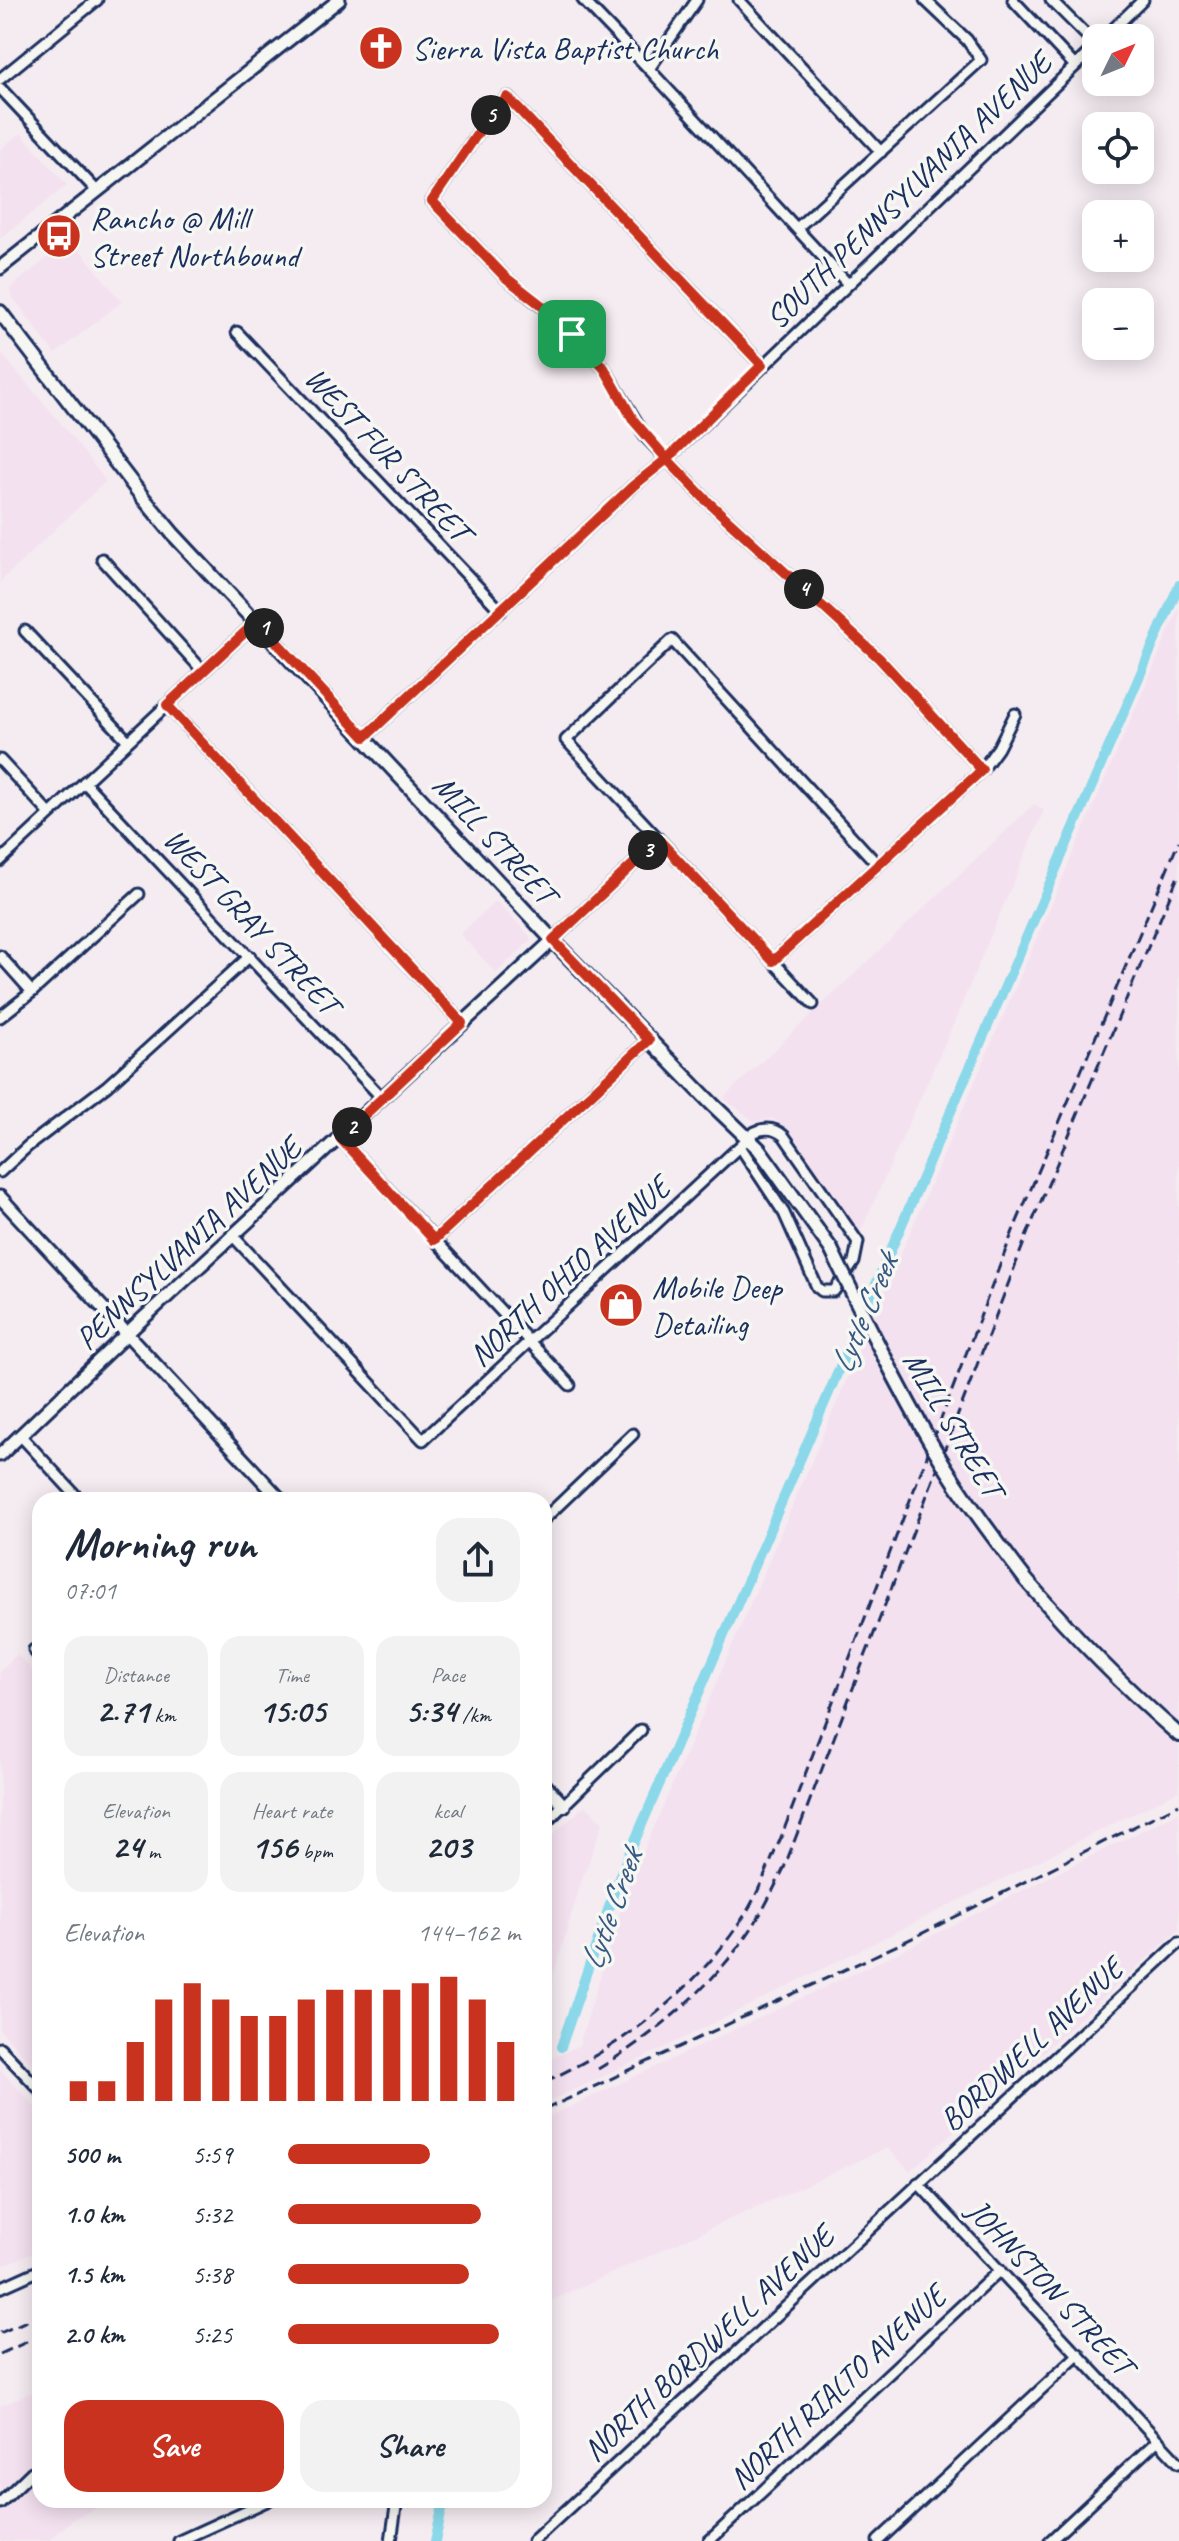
<!DOCTYPE html>
<meta charset="utf-8">
<style>
body{margin:0;font-family:Caveat,sans-serif;background:#f2f2f3;color:#1f2937;height:100vh;display:flex;flex-direction:column;font-size:30px;white-space:nowrap}
*{box-sizing:border-box;margin:0}
p{font-size:26px;color:#747a83}
.icon{flex:none;width:44px;height:44px;fill:none;stroke:currentColor;stroke-width:2;stroke-linecap:round;stroke-linejoin:round}
.map{position:relative;flex:1;overflow:hidden}
.details{position:absolute;left:32px;top:1492px;width:520px;height:1016px;display:flex;flex-direction:column;background:#fff;border-radius:24px;box-shadow:0 4px 20px #0003}
.details>*{flex:none}
.needle{width:52px;rotate:47deg}
.tools{position:absolute;left:1082px;top:24px;display:grid;gap:16px}
.tools a{display:grid;place-items:center;width:72px;height:72px;border-radius:16px;background:#fff;box-shadow:0 4px 20px #0003;font-size:40px}
.pin{position:absolute;display:grid;place-items:center;width:68px;height:68px;color:#fff;margin:-34px;border-radius:16px;box-shadow:0 4px 12px #0006}
.km{position:absolute;width:40px;height:40px;margin:-20px;border-radius:50%;background:#222;color:#fff;font-size:22px;line-height:40px;text-align:center}
.round{display:grid;place-items:center;flex:none;width:84px;height:84px;border-radius:24px;background:#f2f2f3}
.overview{display:flex;align-items:center;justify-content:space-between;height:136px;padding:0 32px}
h1{font-size:44px;font-weight:600;line-height:60px}
.figures{display:grid;grid-template-columns:repeat(3,1fr);gap:12px;height:136px;padding:8px 32px}
.figures div{display:grid;align-content:center;border-radius:20px;background:#f2f2f3;text-align:center}
.figures b{font-size:34px;font-weight:600}
.figures small{font-size:22px;font-weight:400}
.figures p{font-size:22px}
.chart{height:224px;padding:16px 32px}
.chart p{display:flex;justify-content:space-between}
.chart svg{width:100%;height:144px;margin-top:8px;stroke:#c8321e;stroke-width:6}
.primary-button{display:flex;gap:16px;margin-top:auto;padding:16px 32px}
.primary-button a{flex:1;height:92px;border-radius:24px;background:#c8321e;color:#fff;font-size:32px;font-weight:600;line-height:92px;text-align:center}
.primary-button a+a{background:#f2f2f3;color:#1f2937}
ul{padding:0 32px;list-style:none;font-size:26px}
li{display:grid;grid-template-columns:128px 96px 1fr;align-items:center;height:60px}
li i{height:20px;border-radius:10px;background:#c8321e}
.map>svg:first-child{display:block}
.built{fill:#f4e1f0}
.lines{fill:none;stroke-linecap:round;stroke-linejoin:round}
.canal{stroke:#8ad8e9;stroke-width:10}
.minor-casing{stroke:#1b2f5e;stroke-width:15}
.tertiary-casing{stroke:#1b2f5e;stroke-width:17}
.secondary-casing{stroke:#1b2f5e;stroke-width:18}
.minor{stroke:#f6f6f2;stroke-width:9}
.tertiary{stroke:#f6f6f2;stroke-width:11}
.secondary{stroke:#f6f6f2;stroke-width:12}
.rail{stroke:#1b2f5e;stroke-width:3;stroke-dasharray:12 6;stroke-linecap:butt}
.secondary-bridge-casing{stroke:#1b2f5e;stroke-width:18;stroke-linecap:butt}
.secondary-bridge{stroke:#f6f6f2;stroke-width:12}
.route-casing{stroke:#fff;stroke-width:16}
.route{stroke:#c8321e;stroke-width:10}
.labels{text-anchor:middle;stroke-width:7;stroke-linejoin:round;paint-order:stroke}
.poi-label{font-size:32px;fill:#1b2f5e;stroke:#f6f6f2;text-anchor:start}
.street-label{font-size:32px;fill:#1b2f5e;stroke:#f6f6f2}
.water-label{font-size:34px;font-style:italic;fill:#375981;stroke:#f6f6f2}
</style>
<div class="map">
<svg width="1179" height="2541" viewBox="0 0 1179 2541">
<rect width="100%" height="100%" fill="#f5ecf1"/>
<filter id="ink" filterUnits="userSpaceOnUse"><feTurbulence type="fractalNoise" baseFrequency=".0125" numOctaves="2"/><feDisplacementMap in="SourceGraphic" scale="16" xChannelSelector="R" yChannelSelector="G"/><feConvolveMatrix kernelMatrix="1 2 1 2 8 2 1 2 1" color-interpolation-filters="sRGB"/></filter>
<g filter="url(#ink)">
<g class="built">
<path d="M22,134L67,185L0,239V149L18,135Z"/>
<path d="M69,240L73,241L122,302L55,354L11,295L10,288Z"/>
<path d="M0,352L60,422L106,481L0,582Z"/>
<path d="M1179,607V1791L658,2051L550,2101L544,2093V2063L579,2045L626,1892Z"/>
<path d="M1034,804L1044,810L953,1025L860,1233L792,1134L772,1118L755,1122L723,1098Z"/>
<path d="M496,901L530,936V941L496,973L460,934Z"/>
<path d="M17,1654L40,1679V2073L0,2030V1671Z"/>
<path d="M585,1805L603,1823L581,1883L544,2006V1843Z"/>
<path d="M1179,1812V1930L910,2171L887,2148L544,2304V2119L897,1953Z"/>
<path d="M0,2069L40,2112V2250L0,2267Z"/>
<path d="M40,2389V2500H114L75,2518L49,2541H0V2406Z"/>
</g>
<g class="lines">
<g class="canal">
<path d="M561,2047L620,1875L1179,585"/>
<path d="M435,2541L444,2500"/>
</g>
<g class="minor-casing">
<g id="minor">
<path d="M583,0L649,69"/>
<path d="M697,0L649,69L847,283"/>
<path d="M739,0L881,152"/>
<path d="M1013,0L1075,66"/>
<path d="M1051,0L1096,45"/>
<path d="M1104,38L1143,0"/>
<path d="M0,79L97,0"/>
<path d="M0,88L96,190"/>
<path d="M797,228L981,60L967,40L925,0"/>
<path d="M237,332L501,611"/>
<path d="M762,365L507,97L486,121L432,201L505,277L555,317L604,368L645,436L706,500L879,658L982,770"/>
<path d="M102,559L203,671"/>
<path d="M25,631L128,741"/>
<path d="M167,705L462,1023"/>
<path d="M365,737L633,486L667,459L1096,46"/>
<path d="M0,760L50,814"/>
<path d="M84,782L382,1098"/>
<path d="M0,861L257,621"/>
<path d="M553,940L659,840"/>
<path d="M0,956L32,992"/>
<path d="M773,961L982,770L998,748L1015,714"/>
<path d="M813,1004L566,740L672,640L877,864"/>
<path d="M0,1017L32,992L139,894"/>
<path d="M340,1138L570,1385"/>
<path d="M0,1172L28,1146L107,1086L250,956"/>
<path d="M233,1236L423,1440L755,1132C766,1127 775,1128 784,1136L858,1242L854,1262L834,1291H822L817,1287L784,1213L741,1148"/>
<path d="M434,1240L649,1040"/>
<path d="M20,1435L80,1500"/>
<path d="M544,1519L633,1434"/>
<path d="M34,1650L40,1657"/>
<path d="M544,1824L641,1730"/>
<path d="M0,2048L40,2090"/>
<path d="M918,2183L1179,2463"/>
<path d="M0,2288L40,2270"/>
<path d="M0,2503L32,2472L40,2469"/>
<path d="M179,2541L269,2500"/>
<path d="M391,2541L397,2500"/>
<path d="M533,2541L1179,1943"/>
<path d="M709,2541L1000,2270"/>
<path d="M878,2541L1079,2354"/>
<path d="M1050,2541L1158,2440"/>
</g>
</g>
<g class="tertiary-casing">
<g id="tertiary">
<path d="M0,268L339,0"/>
<path d="M0,1197L281,1500"/>
<path d="M0,1455L136,1325L553,940"/>
<path d="M544,1784L564,1806"/>
</g>
</g>
<g class="secondary-casing">
<g id="secondary">
<path d="M0,312L144,499L173,534L561,949L712,1104L759,1149L831,1249"/>
<path d="M1026,1580C1074,1636 1124,1687 1179,1735"/>
</g>
</g>
<use href="#minor" class="minor"/>
<use href="#tertiary" class="tertiary"/>
<use href="#secondary" class="secondary"/>
<g class="rail">
<path d="M598,2069C654,2035 706,1992 745,1938C761,1916 772,1892 784,1868L1028,1232L1179,874"/>
<path d="M544,2082C624,2046 699,1988 746,1913C760,1890 769,1864 780,1840L1013,1231L1179,841"/>
<path d="M544,2110L919,1935L1179,1804"/>
<path d="M0,2333L40,2315"/>
<path d="M0,2354L40,2336"/>
</g>
<g class="secondary-bridge-casing">
<path id="secondary-bridge" d="M831,1249C864,1317 897,1385 935,1450C962,1496 994,1538 1026,1580"/>
</g>
<use href="#secondary-bridge" class="secondary-bridge"/>
</g>
</g>
<g class="lines" filter="url(#ink)">
<g class="route-casing">
<path id="route" d="M572,334L604,368L634,421L667,459L633,486L365,737L257,621L167,705L462,1023L340,1138L434,1240L649,1040L553,940L659,840L773,961L982,770L879,658L706,500L667,459L762,365L507,97L486,121L432,201L505,277L541,305L572,334"/>
</g>
<use href="#route" class="route"/>
</g>
<defs>
<g id="church-disc" transform="scale(2.3)"><circle r="9.5" fill="#c8321e" stroke="#f6f6f2"/><path d="M-1.2-6h2.4v3.5h3.3v2.4h-3.3V6h-2.4V-.1h-3.3v-2.4h3.3Z" fill="#fff"/></g>
<g id="bus-disc" transform="scale(2.3)"><circle r="9.5" fill="#c8321e" stroke="#f6f6f2"/><path d="M-5-6H5V4H4V6H2V4H-2V6H-4V4H-5ZM-3.5-4V0h7V-4ZM-3.5 1.2v1.5H-2V1.2ZM2 1.2v1.5H3.5V1.2Z" fill="#fff"/></g>
<g id="shop-disc" transform="scale(2.3)"><circle r="9.5" fill="#c8321e" stroke="#f6f6f2"/><path d="M-5-2.5h2.3a2.7 3.5 0 0 1 5.4 0H5L5.5 6h-11ZM-1.5-2.5h3a1.5 2.3 0 0 0-3 0Z" fill="#fff"/></g>
</defs>
<g fill-rule="evenodd">
<use href="#church-disc" x="381" y="48"/>
<use href="#bus-disc" x="59" y="236"/>
<use href="#shop-disc" x="621" y="1305"/>
</g>
<g class="labels">
<g class="poi-label">
<text x="412" y="59">Sierra Vista Baptist Church</text>
<text x="90" y="229">Rancho @ Mill<tspan x="90" dy="37">Street Northbound</tspan></text>
<text x="652" y="1298">Mobile Deep<tspan x="652" dy="37">Detailing</tspan></text>
</g>
<g class="street-label">
<text transform="translate(908 190) rotate(-44)" y="11">SOUTH PENNSYLVANIA AVENUE</text>
<text transform="translate(388 454) rotate(47)" y="11">WEST FUR STREET</text>
<text transform="translate(495 839) rotate(47)" y="11">MILL STREET</text>
<text transform="translate(252 921) rotate(47)" y="11">WEST GRAY STREET</text>
<text transform="translate(188 1243) rotate(-43)" y="11">PENNSYLVANIA AVENUE</text>
<text transform="translate(569 1271) rotate(-43)" y="11">NORTH OHIO AVENUE</text>
<text transform="translate(954 1424) rotate(59)" y="11">MILL STREET</text>
<text transform="translate(1031 2044) rotate(-43)" y="11">BORDWELL AVENUE</text>
<text transform="translate(1051 2287) rotate(47)" y="11">JOHNSTON STREET</text>
<text transform="translate(708 2343) rotate(-43)" y="11">NORTH BORDWELL AVENUE</text>
<text transform="translate(837 2387) rotate(-43)" y="11">NORTH RIALTO AVENUE</text>
</g>
<g class="water-label">
<text transform="translate(863 1313) rotate(-67)" y="12">Lytle Creek</text>
<text transform="translate(610 1909) rotate(-70)" y="12">Lytle Creek</text>
</g>
</g>
</svg>
<div class="tools">
<a><svg class="needle" viewBox="-14 -14 28 28"><path d="M0-13l5 13h-10z" fill="#e53935"/><path d="M0 13l5-13h-10z" fill="#747a83"/></svg></a>
<a><svg class="icon" aria-label="locate" viewBox="0 0 24 24"><circle cx="12" cy="12" r="6"/><path d="M12 2v4M12 18v4M2 12h4M18 12h4"/></svg></a>
<a>+</a>
<a>−</a>
</div>
<div class="pin" style="left:572px;top:334px;background:#1e9e55"><svg class="icon" aria-label="arrive" viewBox="0 0 24 24"><path d="M6 21V4h12l-3 4 3 4H6"/></svg></div>
<b class="km" style="left:264px;top:628px">1</b>
<b class="km" style="left:352px;top:1127px">2</b>
<b class="km" style="left:648px;top:850px">3</b>
<b class="km" style="left:804px;top:589px">4</b>
<b class="km" style="left:491px;top:115px">5</b>
<section class="details">
<div class="overview"><div><h1>Morning run</h1><p>07:01</p></div><a class="round"><svg class="icon" aria-label="share" viewBox="0 0 24 24"><path d="M12 15V3M7 8l5-5 5 5M5 13v7h14v-7"/></svg></a></div>
<div class="figures">
<div><p>Distance</p><b>2.71<small> km</small></b></div>
<div><p>Time</p><b>15:05</b></div>
<div><p>Pace</p><b>5:34<small> /km</small></b></div>
</div>
<div class="figures">
<div><p>Elevation</p><b>24<small> m</small></b></div>
<div><p>Heart rate</p><b>156<small> bpm</small></b></div>
<div><p>kcal</p><b>203</b></div>
</div>
<div class="chart"><p><span>Elevation</span>144–162 m</p>
<svg viewBox="0 0 160 44" preserveAspectRatio="none"><path d="M5 44V38M15 44V38M25 44V26M35 44V13M45 44V8M55 44V13M65 44V18M75 44V18M85 44V13M95 44V10M105 44V10M115 44V10M125 44V8M135 44V6M145 44V13M155 44V26"/></svg>
</div>
<ul>
<li><b>500 m</b>5:59<i style="width:61%"></i></li>
<li><b>1.0 km</b>5:32<i style="width:83%"></i></li>
<li><b>1.5 km</b>5:38<i style="width:78%"></i></li>
<li><b>2.0 km</b>5:25<i style="width:91%"></i></li>
</ul>
<div class="primary-button"><a>Save</a><a>Share</a></div>
</section>
</div>
